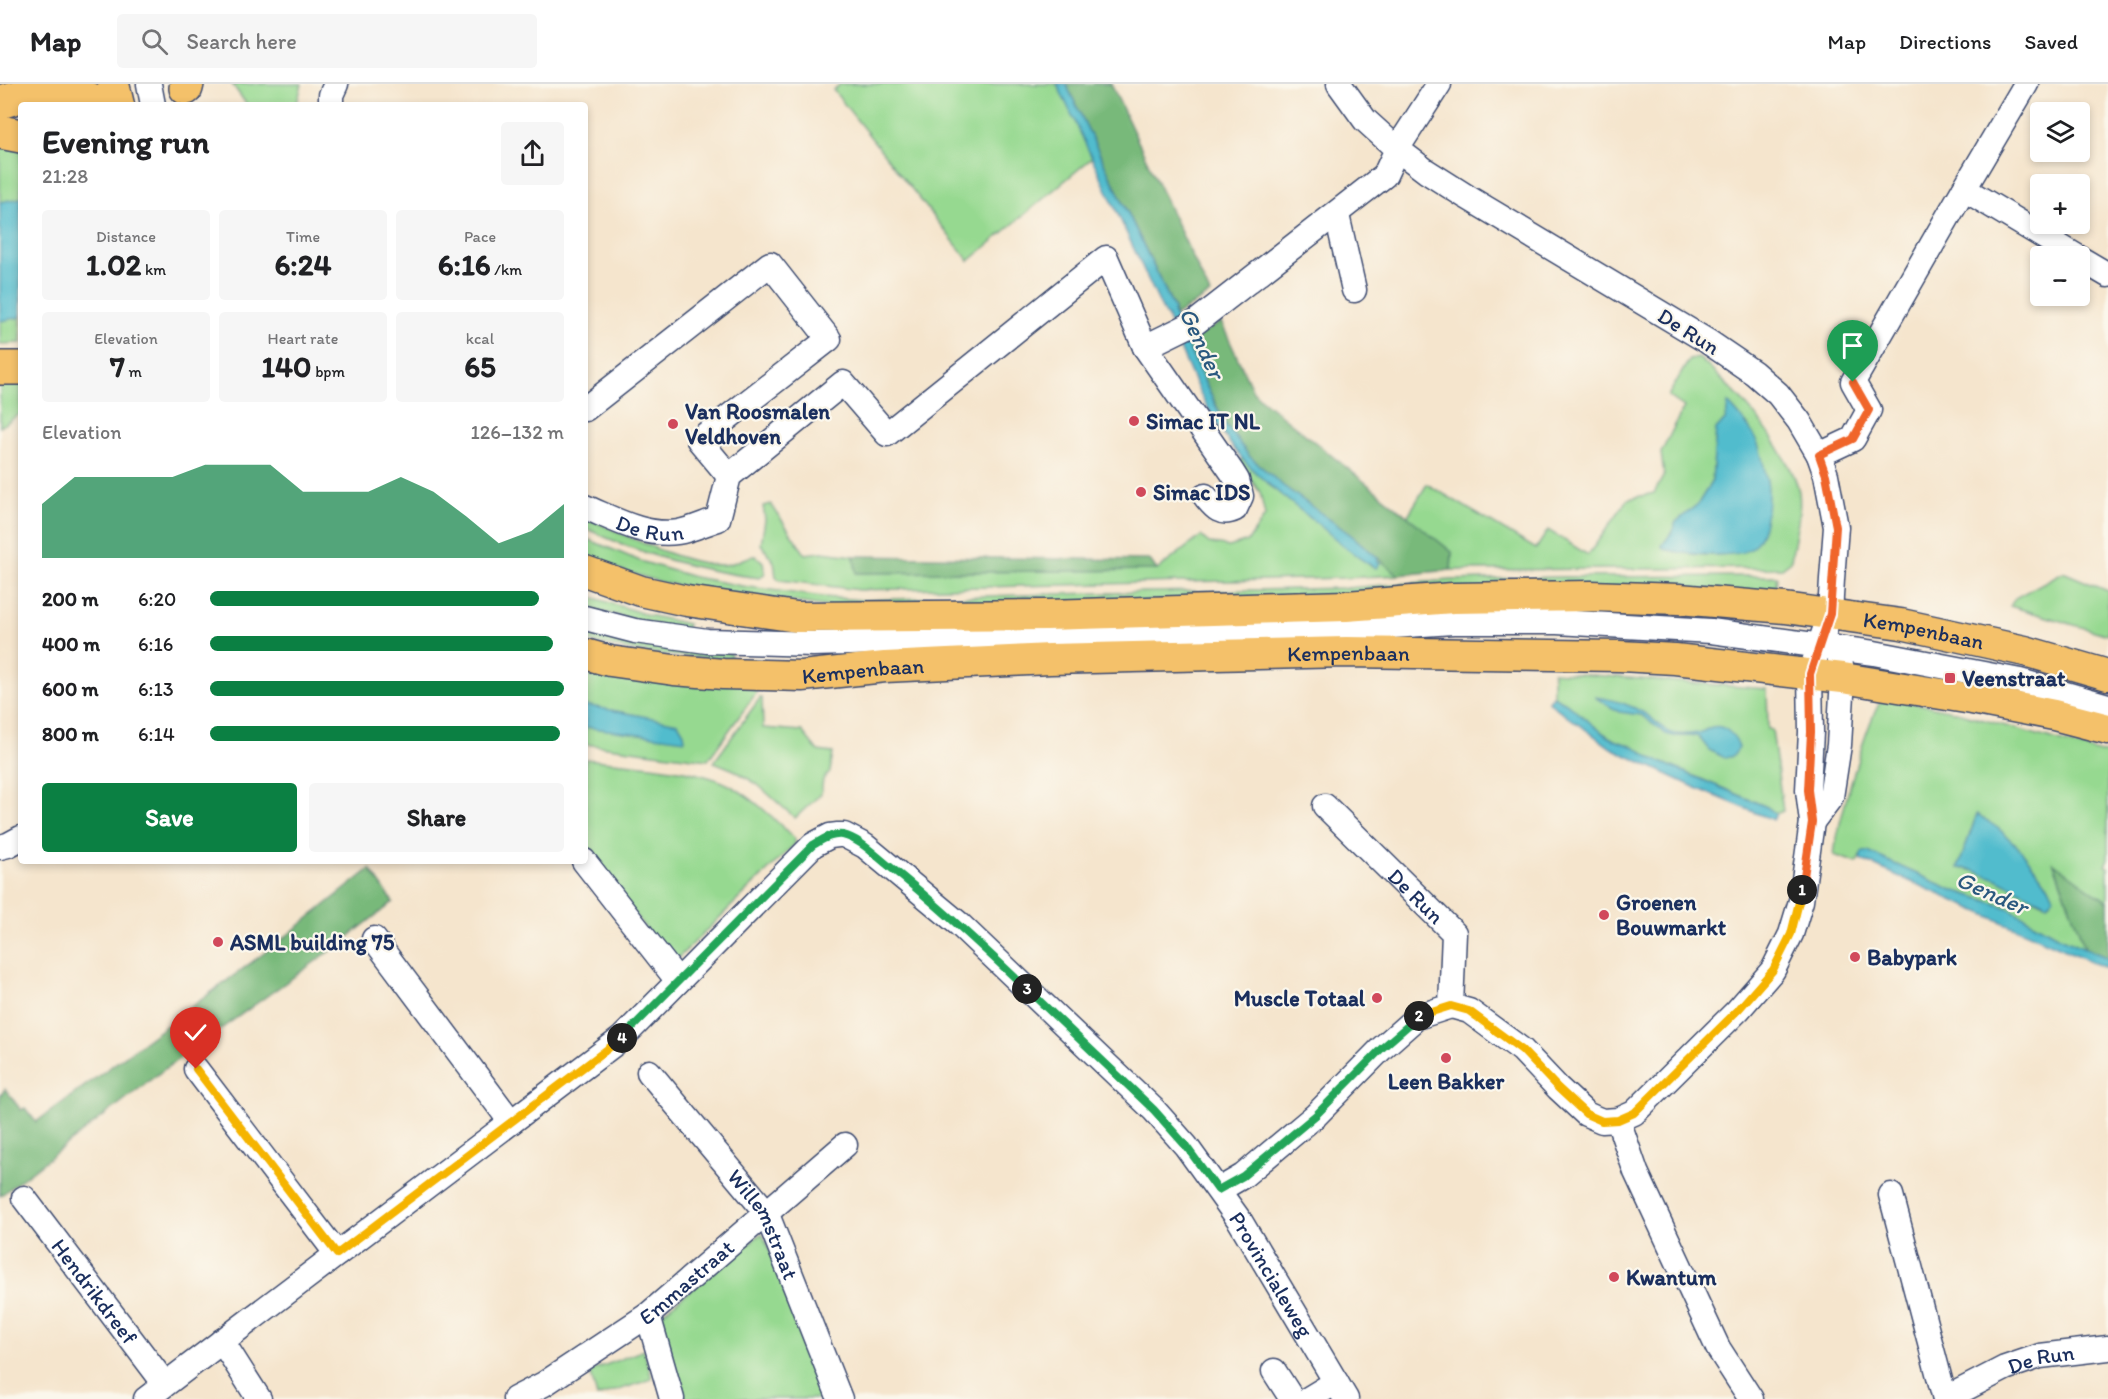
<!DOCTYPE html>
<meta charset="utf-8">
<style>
body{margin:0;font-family:Itim,sans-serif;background:#f6f6f6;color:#202124;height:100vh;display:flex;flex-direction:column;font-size:22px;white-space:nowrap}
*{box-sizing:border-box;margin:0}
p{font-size:20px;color:#757577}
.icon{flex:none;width:33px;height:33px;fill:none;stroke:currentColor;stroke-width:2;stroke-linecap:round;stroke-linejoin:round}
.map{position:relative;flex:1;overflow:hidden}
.sheet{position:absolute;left:18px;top:18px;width:570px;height:762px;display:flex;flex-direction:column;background:#fff;border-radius:6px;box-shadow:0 3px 9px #0003}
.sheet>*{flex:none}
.controls{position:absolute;left:2030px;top:18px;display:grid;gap:12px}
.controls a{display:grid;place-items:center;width:60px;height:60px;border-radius:6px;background:#fff;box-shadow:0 3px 9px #0003;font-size:30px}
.pin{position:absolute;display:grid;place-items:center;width:51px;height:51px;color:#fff;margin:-62px -26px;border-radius:50% 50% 50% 0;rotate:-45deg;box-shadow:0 0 6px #0007}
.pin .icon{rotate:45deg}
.km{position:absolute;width:30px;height:30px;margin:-15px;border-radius:50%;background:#222;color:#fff;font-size:16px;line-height:30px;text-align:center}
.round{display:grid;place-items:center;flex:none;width:63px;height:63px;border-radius:6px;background:#f6f6f6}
.overview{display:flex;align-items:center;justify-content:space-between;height:102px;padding:0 24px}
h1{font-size:33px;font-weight:800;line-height:45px}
.figures{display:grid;grid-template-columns:repeat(3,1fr);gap:9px;height:102px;padding:6px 24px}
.figures div{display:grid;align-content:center;border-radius:6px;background:#f6f6f6;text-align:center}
.figures b{font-size:30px;font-weight:800}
.figures small{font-size:16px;font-weight:400}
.figures p{font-size:16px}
.chart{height:168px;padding:12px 24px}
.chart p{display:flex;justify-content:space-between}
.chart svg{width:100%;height:108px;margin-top:6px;fill:#0b8043;opacity:.7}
.primary-button{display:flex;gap:12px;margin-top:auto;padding:12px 24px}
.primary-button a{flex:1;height:69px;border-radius:6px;background:#0b8043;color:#fff;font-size:24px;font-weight:800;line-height:69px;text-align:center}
.primary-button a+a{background:#f6f6f6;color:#202124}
ul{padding:0 24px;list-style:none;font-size:20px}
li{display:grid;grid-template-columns:96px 72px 1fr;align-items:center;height:45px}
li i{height:15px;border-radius:8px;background:#0b8043}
header{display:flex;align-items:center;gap:36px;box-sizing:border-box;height:84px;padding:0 30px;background:#fff;border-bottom:2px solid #e0e0e0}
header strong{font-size:28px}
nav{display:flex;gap:33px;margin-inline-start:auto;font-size:21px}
.search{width:420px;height:54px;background:#f6f6f6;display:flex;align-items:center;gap:15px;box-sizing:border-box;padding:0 21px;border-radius:6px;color:#757577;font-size:22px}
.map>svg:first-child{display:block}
.green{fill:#96d990;stroke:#588477;stroke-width:1.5;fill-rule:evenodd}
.forest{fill:#78b97a;stroke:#4a746c;stroke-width:1.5}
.water{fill:#51bccd;stroke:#367696;stroke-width:1.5}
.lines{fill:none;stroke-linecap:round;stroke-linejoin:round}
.minor-casing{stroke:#3c4a6f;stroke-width:27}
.major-casing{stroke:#3c4a6f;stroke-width:33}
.highway-casing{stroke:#3c4a6f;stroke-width:36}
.minor{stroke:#fff;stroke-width:24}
.major{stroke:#f4c16a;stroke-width:30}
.highway{stroke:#f4c16a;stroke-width:33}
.split-1-casing{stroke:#fff;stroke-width:12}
.split-2-casing{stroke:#fff;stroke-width:12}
.split-3-casing{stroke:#fff;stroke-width:12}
.split-4-casing{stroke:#fff;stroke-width:12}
.split-5-casing{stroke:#fff;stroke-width:12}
.split-1{stroke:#f0652b;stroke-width:8}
.split-2{stroke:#f5b400;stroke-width:8}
.split-3{stroke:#22a559;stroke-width:8}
.split-4{stroke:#22a559;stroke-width:8}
.split-5{stroke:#f5b400;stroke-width:8}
.poi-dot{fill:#d1495b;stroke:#fbf7ec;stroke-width:2}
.labels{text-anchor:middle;stroke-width:4.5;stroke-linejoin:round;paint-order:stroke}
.street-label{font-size:22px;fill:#1b2f5e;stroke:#fbf7ec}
.poi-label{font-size:22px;font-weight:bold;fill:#1b2f5e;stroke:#fbf7ec;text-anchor:start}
.water-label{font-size:24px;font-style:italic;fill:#2b597f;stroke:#fbf7ec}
</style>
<header>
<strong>Map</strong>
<div class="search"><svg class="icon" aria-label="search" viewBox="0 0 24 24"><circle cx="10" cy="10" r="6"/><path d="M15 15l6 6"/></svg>Search here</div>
<nav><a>Map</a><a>Directions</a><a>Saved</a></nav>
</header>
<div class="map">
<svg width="2108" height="1315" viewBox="0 0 2108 1315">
<rect width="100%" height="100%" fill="#fbf7ec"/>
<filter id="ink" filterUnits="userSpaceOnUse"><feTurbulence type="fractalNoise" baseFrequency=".0167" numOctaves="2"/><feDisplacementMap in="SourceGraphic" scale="12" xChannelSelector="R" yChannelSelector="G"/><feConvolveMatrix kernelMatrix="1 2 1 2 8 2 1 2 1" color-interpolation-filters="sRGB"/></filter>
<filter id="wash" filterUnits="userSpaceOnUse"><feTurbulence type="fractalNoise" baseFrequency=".008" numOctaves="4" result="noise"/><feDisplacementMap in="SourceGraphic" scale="24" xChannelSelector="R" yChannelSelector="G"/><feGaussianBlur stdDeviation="1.35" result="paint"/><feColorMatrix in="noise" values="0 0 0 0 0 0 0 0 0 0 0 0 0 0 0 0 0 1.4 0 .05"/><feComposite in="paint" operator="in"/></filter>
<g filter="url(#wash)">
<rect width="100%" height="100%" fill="#f5e5cd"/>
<g class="green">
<path d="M232,0H302L298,16L294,21H247Z"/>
<path d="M841,0H1057L1093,73L969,177L833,6Z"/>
<path d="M0,56L21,60V114L0,118Z"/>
<path d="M21,233V259L0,260V237Z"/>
<path d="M1699,274C1734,307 1761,332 1785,375C1791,385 1797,396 1799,408C1802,430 1794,455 1791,477L1782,484L1451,486L1452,468L1407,433L1427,400L1536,465L1548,446L1588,471L1628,415L1654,409L1664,391L1661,369L1684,323L1668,312L1689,276ZM1729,320L1747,340L1758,362L1767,396L1756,459C1738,477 1686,471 1664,465L1662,462L1672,448L1676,438L1698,420L1712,397L1716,346L1726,335Z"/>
<path d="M21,291V329L0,343V292Z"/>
<path d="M1243,374L1269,401L1371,482L1378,476V474L1398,491L1345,494L859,506L780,496L776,493L774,478L761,460L765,436L763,422L771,420L805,470L822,468L854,472L857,489L1157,486L1201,452L1209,459L1229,463L1248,457L1265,432L1260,408L1238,379Z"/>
<path d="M585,433C623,450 679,479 720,481C734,482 743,472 756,472L763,478L765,489L760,494C700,487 639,470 585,444Z"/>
<path d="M585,454L640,477L694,493L742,502L823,513L863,516L1052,510L1346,504L1452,496L1559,493L1777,492L1775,513L1345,511L851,526L664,499L614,484L585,474Z"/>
<path d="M2063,488L2108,507V551L2010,522L2015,514Z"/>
<path d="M585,511L648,531L688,540L686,547L585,524Z"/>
<path d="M585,547L731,569V574C682,574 632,569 585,556Z"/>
<path d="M585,584L756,601V609L708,676L585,660Z"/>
<path d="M1553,588L1767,605L1768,645L1772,646L1783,727L1776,730L1767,723L1651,674L1635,663L1614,656L1603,649L1566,619L1553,612Z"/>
<path d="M1884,613L1953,627L2108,671V774L2105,782L2108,783V818L2054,780L2085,864L2055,851L2008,824L1950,805L1868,768H1862L1857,779L1834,771C1837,744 1868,629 1884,613ZM1977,730L1999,745L2020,765L2050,804L2051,817L2047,820C2037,818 2030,811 2022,806C2003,796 1980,786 1958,784Z"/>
<path d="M760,614H762L763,644L802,647L818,667L833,669L830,688L823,695L821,710L795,734L757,700L734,686L714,678Z"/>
<path d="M585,675C626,680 697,683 731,702C756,716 775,736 795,755V760L672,880L585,763Z"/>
<path d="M762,1149L834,1315H680L660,1237L661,1230Z"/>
<path d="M644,1266L652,1295L597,1313L590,1287Z"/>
</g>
<g class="forest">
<path d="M1066,0H1111L1210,210L1175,232L1174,224Z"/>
<path d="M1221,238L1253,307L1261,315L1452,468L1451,486L1398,491L1351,451L1282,401L1249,372L1226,341L1186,259Z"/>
<path d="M854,472L1150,476L1157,486L856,489Z"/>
<path d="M2054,779L2108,818V874L2085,864Z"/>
<path d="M370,785L393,818L330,867L162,987L0,1112V1012L5,1005L21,1026L25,1024L36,1038L275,861Z"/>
</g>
<g class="water">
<path d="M1057,0H1066L1174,225L1173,228L1186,259L1215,320L1226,341L1249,372L1282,401L1351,451L1378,474L1377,477L1380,479L1376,484C1356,474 1336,455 1318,440C1295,422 1271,404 1251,384C1211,344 1187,283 1167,232L1165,231C1128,154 1094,76 1057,0Z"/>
<path d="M21,114V233L0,237V118Z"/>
<path d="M1728,319C1740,332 1751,344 1758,360C1761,369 1769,400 1768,410C1768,426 1765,455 1750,465C1735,475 1681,470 1664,465L1662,462L1672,448L1676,438L1698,420L1712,397L1716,346L1726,335Z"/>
<path d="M1553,612L1566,619L1603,649L1614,656L1635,663L1651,674L1767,723L1776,730L1773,736L1694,703L1611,664L1551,620L1549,617Z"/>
<path d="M1595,613C1612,615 1629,620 1644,629C1655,635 1663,648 1675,650C1682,651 1692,650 1699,649C1704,648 1707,644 1712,643C1725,640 1737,653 1739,664L1733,672L1725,674L1709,666L1698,652H1674L1666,650L1641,631L1619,628Z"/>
<path d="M585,621L678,639L684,649L685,656L585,643Z"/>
<path d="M1977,730L1999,745L2020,765L2050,804L2054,813L2047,820L1997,795L1969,785L1958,784Z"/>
<path d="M1862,768H1868L1950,805L2008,824L2055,851L2108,874V885L1862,776L1860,774Z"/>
</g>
</g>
<g filter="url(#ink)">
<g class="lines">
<g class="minor-casing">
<g id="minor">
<path d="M149,0L153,21"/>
<path d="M331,21V11L336,0"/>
<path d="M1964,105L2026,0"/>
<path d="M1337,131L1354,206"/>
<path d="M2079,174L2108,191"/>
<path d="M1145,263L1196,238L1385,91L1397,65L1365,36L1339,0"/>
<path d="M585,325L770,180L829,255L699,356L729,392"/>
<path d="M1819,371L1853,355L1869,326L1853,298L1964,105L2076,172"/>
<path id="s1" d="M585,423C614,435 645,453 678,448C691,446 705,439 718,435L729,392L843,299L887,350L1106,174L1145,263L1232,388L1237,396L1241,412L1235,425C1220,432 1214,423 1205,412"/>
<path d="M585,534L635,547L707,557L813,560L1346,545L1453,538H1557L1711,547L1874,569L2020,597L2108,622"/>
<path id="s2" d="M1325,722L1454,849L1451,922"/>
<path d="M1812,738L1831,713L1839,661L1843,594L1840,576"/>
<path d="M0,763L8,761L21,754"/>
<path d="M584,777L678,897"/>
<path d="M374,855L511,1038"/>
<path d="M196,985L337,1170"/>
<path id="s3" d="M649,988L766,1128L840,1315"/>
<path d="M1618,1036L1636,1088L1718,1264L1751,1315"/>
<path d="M1219,1106L1243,1092L1316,1031L1382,964L1417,933L1451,922L1469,927L1522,966L1558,1004L1586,1030L1602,1037L1618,1036L1634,1029L1738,926L1773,886L1791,850L1801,817L1812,738L1808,706L1811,648L1810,590L1830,530L1832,495L1836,443L1826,391L1819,371L1799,337L1778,310L1754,289L1707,257L1467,113L1426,87L1397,65L1439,0"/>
<path d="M1891,1111L1945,1315"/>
<path id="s4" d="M24,1114L165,1300"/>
<path d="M648,1231L672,1315"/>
<path d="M222,1257L259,1315"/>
<path d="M1274,1287L1292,1315"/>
<path id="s5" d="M146,1315L622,954L813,761L830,752L838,751H844L865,762L959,840L1154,1026L1186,1062L1240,1137L1346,1315"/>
<path id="s6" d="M515,1315L544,1300L648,1231L845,1061"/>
<path d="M1308,1315L1336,1298"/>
<path id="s7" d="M1945,1315L2005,1284L2040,1272L2108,1264"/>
</g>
</g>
<g class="major-casing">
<g id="major">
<path d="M114,0L119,21"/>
<path id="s8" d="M585,487L641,507L687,517L797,533L1047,531L1346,522L1453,514L1591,512L1679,515L1785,524L1901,540L2025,567L2108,591"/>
<path id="s9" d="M585,570L610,577L674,586L723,590L802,592L885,583L1050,575L1346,568L1620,572L1675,575L1843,594L1972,615L2054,631L2108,645"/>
</g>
</g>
<g class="highway-casing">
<g id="highway">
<path d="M186,4L187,0"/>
<path d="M0,18C43,4 63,5 106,21"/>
<path d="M0,48L21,52"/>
<path d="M0,284H21"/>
</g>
</g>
<use href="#minor" class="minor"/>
<use href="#major" class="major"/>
<use href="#highway" class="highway"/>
</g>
</g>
<g class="lines" filter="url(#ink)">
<g class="split-1-casing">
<path id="split-1" d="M1802,806L1812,738L1808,706L1811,648L1810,590L1830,530L1836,443L1826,391L1819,371L1853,355L1869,326L1853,298"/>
</g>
<g class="split-2-casing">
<path id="split-2" d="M1419,932L1451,922L1469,927L1522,966L1558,1004L1586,1030L1602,1037L1618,1036L1634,1029L1738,926L1773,886L1791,850L1802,806"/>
</g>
<g class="split-3-casing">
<path id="split-3" d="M1027,905L1154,1026L1186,1062L1218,1106L1243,1092L1316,1031L1382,964L1419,932"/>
</g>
<g class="split-4-casing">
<path id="split-4" d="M622,954L813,761C822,756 832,749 843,751C860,755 875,771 889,782C937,820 982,862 1027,905"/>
</g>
<g class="split-5-casing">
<path id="split-5" d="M196,985L337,1170L622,954"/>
</g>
<use href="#split-1" class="split-1"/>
<use href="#split-2" class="split-2"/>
<use href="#split-3" class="split-3"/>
<use href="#split-4" class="split-4"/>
<use href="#split-5" class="split-5"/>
</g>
<g class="poi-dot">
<circle cx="1134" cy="337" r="6"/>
<circle cx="673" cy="340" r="6"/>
<circle cx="1141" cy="408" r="6"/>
<rect x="1944" y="588" width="12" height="12" rx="3"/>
<circle cx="1604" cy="831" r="6"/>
<circle cx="218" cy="858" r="6"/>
<circle cx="1855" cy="873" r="6"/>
<circle cx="1377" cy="914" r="6"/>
<circle cx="1446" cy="974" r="6"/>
<circle cx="1614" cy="1193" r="6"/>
</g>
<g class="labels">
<g class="street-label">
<text transform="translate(1689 247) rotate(32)" y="8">De Run</text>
<text dy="8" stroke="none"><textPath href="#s1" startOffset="69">De Run</textPath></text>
<text dy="8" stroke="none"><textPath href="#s8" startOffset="1347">Kempenbaan</textPath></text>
<text dy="8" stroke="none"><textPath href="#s9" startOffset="766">Kempenbaan</textPath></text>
<text dy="8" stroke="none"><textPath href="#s9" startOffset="280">Kempenbaan</textPath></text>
<text dy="8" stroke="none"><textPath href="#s2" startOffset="128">De Run</textPath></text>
<text dy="8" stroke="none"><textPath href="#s3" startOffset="192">Willemstraat</textPath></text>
<text dy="8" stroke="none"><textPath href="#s5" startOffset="1520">Provincialeweg</textPath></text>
<text dy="8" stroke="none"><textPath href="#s6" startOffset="208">Emmastraat</textPath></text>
<text dy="8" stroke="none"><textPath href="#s4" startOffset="117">Hendrikdreef</textPath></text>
<text dy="8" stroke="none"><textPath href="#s7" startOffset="105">De Run</textPath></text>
</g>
<g class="poi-label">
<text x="685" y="335">Van Roosmalen<tspan x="685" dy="25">Veldhoven</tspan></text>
<text x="1146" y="345">Simac IT NL</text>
<text x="1153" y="416">Simac IDS</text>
<text x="1962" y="602">Veenstraat</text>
<text x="1616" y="826">Groenen<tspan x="1616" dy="25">Bouwmarkt</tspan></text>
<text x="230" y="866">ASML building 75</text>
<text x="1867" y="881">Babypark</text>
<text x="1365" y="922" text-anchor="end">Muscle Totaal</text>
<text x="1446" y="1005" text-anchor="middle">Leen Bakker</text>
<text x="1626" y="1201">Kwantum</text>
</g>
<g class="water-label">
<text transform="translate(1202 259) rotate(65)" y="8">Gender</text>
<text transform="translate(1992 809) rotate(24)" y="8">Gender</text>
</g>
</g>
</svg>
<div class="controls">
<a><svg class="icon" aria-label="layers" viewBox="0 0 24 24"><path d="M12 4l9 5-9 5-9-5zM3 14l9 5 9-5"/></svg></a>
<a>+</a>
<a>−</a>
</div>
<div class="pin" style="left:1853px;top:298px;background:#1e9e55"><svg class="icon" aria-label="arrive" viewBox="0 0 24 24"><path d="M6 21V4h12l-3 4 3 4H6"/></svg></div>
<div class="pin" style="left:196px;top:985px;background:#d93025"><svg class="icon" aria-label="check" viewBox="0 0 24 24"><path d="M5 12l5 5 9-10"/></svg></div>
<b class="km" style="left:1802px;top:806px">1</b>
<b class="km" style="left:1419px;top:932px">2</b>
<b class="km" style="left:1027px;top:905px">3</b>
<b class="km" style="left:622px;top:954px">4</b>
<section class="sheet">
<div class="overview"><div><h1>Evening run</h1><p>21:28</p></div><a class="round"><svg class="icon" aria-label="share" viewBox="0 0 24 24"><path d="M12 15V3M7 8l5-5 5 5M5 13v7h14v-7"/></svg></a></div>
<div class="figures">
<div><p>Distance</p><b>1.02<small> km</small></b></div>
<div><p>Time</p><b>6:24</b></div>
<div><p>Pace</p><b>6:16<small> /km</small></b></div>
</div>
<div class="figures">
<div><p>Elevation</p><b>7<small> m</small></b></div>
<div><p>Heart rate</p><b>140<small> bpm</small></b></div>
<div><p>kcal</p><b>65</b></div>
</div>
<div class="chart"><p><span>Elevation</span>126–132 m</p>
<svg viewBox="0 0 160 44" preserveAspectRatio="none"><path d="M0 44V22L10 11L20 11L30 11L40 11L50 6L60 6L70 6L80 17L90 17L100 17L110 11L120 17L130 27L140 38L150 33L160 22V44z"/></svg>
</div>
<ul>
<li><b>200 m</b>6:20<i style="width:93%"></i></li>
<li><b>400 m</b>6:16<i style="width:97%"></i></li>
<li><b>600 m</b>6:13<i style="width:100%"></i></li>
<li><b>800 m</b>6:14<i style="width:99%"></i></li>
</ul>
<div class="primary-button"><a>Save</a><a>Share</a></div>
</section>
</div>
